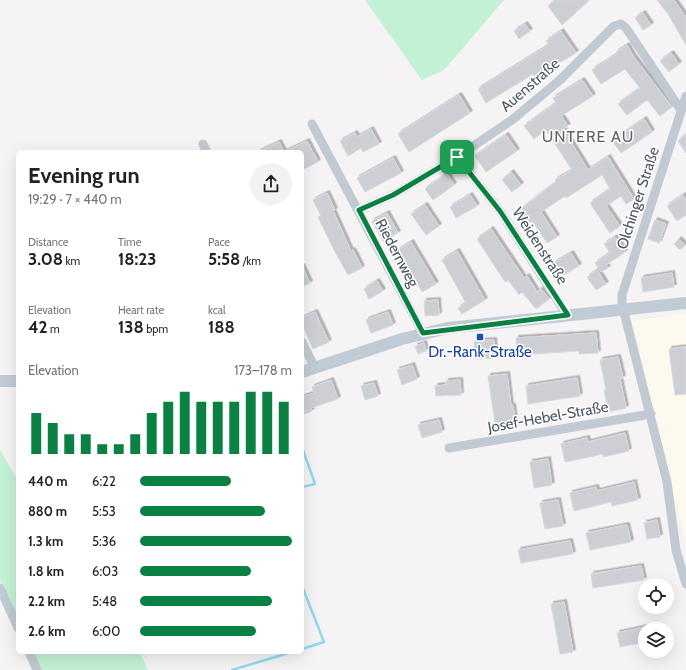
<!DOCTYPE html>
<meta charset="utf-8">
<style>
body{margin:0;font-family:Cabin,sans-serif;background:#f2f2f2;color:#222;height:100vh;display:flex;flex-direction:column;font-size:15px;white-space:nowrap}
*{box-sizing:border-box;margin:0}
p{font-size:13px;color:#767676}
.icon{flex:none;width:22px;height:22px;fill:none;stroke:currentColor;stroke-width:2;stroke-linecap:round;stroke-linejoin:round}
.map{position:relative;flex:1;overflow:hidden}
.sheet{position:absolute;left:16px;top:150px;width:288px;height:504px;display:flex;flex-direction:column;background:#fff;border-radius:6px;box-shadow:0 4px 16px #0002}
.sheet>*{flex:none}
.tools{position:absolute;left:638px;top:578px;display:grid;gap:8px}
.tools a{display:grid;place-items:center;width:36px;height:36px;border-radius:50%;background:#fff;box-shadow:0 4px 16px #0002;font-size:20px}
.pin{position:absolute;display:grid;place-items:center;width:34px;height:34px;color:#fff;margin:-17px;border-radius:8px;box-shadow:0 2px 6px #0006}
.round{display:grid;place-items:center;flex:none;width:42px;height:42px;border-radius:21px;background:#f2f2f2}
.head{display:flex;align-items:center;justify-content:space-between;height:68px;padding:0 12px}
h1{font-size:22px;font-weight:700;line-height:30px}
.metrics{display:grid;grid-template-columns:repeat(3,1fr);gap:6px;height:68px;padding:4px 12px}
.metrics div{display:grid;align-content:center}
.metrics b{font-size:17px;font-weight:700}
.metrics small{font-size:11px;font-weight:400}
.metrics p{font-size:11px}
.chart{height:112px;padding:8px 12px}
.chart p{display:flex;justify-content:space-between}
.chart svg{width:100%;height:72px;margin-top:4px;stroke:#0b8043;stroke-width:6}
ul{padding:0 12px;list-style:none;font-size:13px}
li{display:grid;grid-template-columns:64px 48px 1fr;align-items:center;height:30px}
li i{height:10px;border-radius:5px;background:#0b8043}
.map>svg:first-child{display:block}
.commercial{fill:#fdf9ef}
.green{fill:#c3f1d5}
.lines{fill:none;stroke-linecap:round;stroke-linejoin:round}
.stream{stroke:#90daee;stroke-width:2.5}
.building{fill:#cdcfd5;stroke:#d7d9de;filter:url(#shadow)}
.street{stroke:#c1cad2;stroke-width:9}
.secondary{stroke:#c1cbd6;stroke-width:12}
.route-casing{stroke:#fff;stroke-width:8}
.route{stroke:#0b8043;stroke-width:5}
.transit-dot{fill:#1a4fb4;stroke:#fff;stroke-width:1.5}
.labels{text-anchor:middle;stroke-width:3;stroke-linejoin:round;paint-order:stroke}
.street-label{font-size:15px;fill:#4a5661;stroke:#fff}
.transit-label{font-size:15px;fill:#164399;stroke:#fff}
.neighbourhood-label{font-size:16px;letter-spacing:1px;fill:#5f6368;stroke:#fff}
</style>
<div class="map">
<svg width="686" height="670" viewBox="0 0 686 670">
<defs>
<filter id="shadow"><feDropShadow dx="2.5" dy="-2.5" stdDeviation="0" flood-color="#0004"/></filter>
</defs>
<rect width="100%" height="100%" fill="#f5f3f3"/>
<path class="commercial" d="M686,314V543L632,320Z"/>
<g class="green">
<path d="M365,0H504L444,70L422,80Z"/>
<path d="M0,450L18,481V620L0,580Z"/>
<path d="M32,652H140L148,670H41Z"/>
</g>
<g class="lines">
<g class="stream">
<path d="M302,447L315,484L302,487"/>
<path d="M302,586L324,642L302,649"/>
<path d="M232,670L292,652"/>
</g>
</g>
<g class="building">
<path d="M555,0H589L562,25L548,6Z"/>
<path d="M657,0H674L683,13L686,17V45L668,14Z"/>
<path d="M643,13L651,25L643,30L635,18Z"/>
<path d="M525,24L530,31L519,39L514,31Z"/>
<path d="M561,31L576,53L535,77L533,74L486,103L478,89L549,45L546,41Z"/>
<path d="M627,45L633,56L672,107L660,116L647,100L627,115L618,104L640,88L625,69L601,84L592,70L617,54L616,52Z"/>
<path d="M671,53L679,64L669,72L660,61Z"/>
<path d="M582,80L593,96L561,116L568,126L563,129L588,170L608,157L634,199L626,204L621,196L606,206L620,226L610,233L590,203L610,189L602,175L566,198L565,196L541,212L557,237L547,243L532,221L525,226L516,213L556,182L555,180L572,170L546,130L534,139L524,126L556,103L553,98Z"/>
<path d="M459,95L470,113L409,152L398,134Z"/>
<path d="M644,119L652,132L621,153L612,141Z"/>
<path d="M371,129L379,144L363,152L361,148L348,156L340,141L355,133L357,137Z"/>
<path d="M686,134V153L678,141Z"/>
<path d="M506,135L517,151L486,172L475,156Z"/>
<path d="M307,141L318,162L302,170V152H258L279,142L284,152Z"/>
<path d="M393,158L401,173L365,192L357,178Z"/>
<path d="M511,172L521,185L512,192L502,180Z"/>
<path d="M447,174L454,185L433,200L425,189Z"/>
<path d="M327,193L335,210L333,211L351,251L353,250L362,268L348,275L334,250L318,217L321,216L313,200Z"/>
<path d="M470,195L477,206L456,218L450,207Z"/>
<path d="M683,195L686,200V215L677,221L667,206Z"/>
<path d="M425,205L439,226L426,235L411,214Z"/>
<path d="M387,213L398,233L383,241L372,221Z"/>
<path d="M655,220L666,224L659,243L648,239Z"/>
<path d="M491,229L524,278L527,276L537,292L541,289L549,299L536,309L522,292L519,295L508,280L505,282L477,239Z"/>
<path d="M615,237L625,252L606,265L608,268L601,272L595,263L610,253L604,244Z"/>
<path d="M679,239L685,245L680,250L674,244Z"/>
<path d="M411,242L436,284L422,292L398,250Z"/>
<path d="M457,251L485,300L462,314L458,308L466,303L442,260Z"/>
<path d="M571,253L579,266L562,276L554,263Z"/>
<path d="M302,266L310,283L302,287Z"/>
<path d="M597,270L606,284L596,290L587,277Z"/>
<path d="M672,273L674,287L643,292L641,278Z"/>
<path d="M377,281L383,291L369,299L364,289Z"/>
<path d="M438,300L439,315L425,316L424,301Z"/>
<path d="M315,312L329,342L313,349L302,324V318Z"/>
<path d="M388,312L393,325L371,333L366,320Z"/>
<path d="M596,333L598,353L579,354V351L517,355L516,338Z"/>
<path d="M494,340L496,358L475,359L474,341Z"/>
<path d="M424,343L426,351L418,354L415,346Z"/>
<path d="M686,347V394L675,395L669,349Z"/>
<path d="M618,357L623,378L620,379L626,408L608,412L604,390H606L600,360Z"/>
<path d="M412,365L417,379L402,385L397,370Z"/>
<path d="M507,374L511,406H513L516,427L496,430L488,376Z"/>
<path d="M577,378L580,396L528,404L526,386Z"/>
<path d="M331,380L338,399L311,408L312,411L302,415V397L314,393L312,387Z"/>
<path d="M460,380L461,395L436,396L435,386L446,385V381Z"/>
<path d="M374,383L378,396L365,400L361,386Z"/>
<path d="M439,420L442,432L422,438L418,425Z"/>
<path d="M625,433L629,451L603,457V454L565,462L561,444L587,438L588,442Z"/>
<path d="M548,459L552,485L534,488L530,462Z"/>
<path d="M634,482L638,500L612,506L611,502L574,511L570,493L596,487L597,491Z"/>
<path d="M558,500L563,526L545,529L540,503Z"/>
<path d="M657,520L660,537L647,539L644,523Z"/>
<path d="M627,525L631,542L590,550L586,533Z"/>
<path d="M570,541L573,554L521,563L518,550Z"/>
<path d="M641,566L644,580L593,588L591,574Z"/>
<path d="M564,602L573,652L560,654L551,604Z"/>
<path d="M645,627V642L620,647L617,633Z"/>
</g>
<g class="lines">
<g class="street">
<path d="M686,96L622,295V304L667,482L676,550L686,584"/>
<path d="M312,124L423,333"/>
<path d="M203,144L207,152"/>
<path d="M457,157L500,211L567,315"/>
<path d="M359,210L393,195L457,157L512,120L560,80L614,26L621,24L626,28L681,110"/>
<path d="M302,342L315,368"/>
<path d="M449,448L651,414"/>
<path d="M0,588L18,628"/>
<path d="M29,652L37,670"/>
</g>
<g class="secondary">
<path d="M302,372L402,339L448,328L686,303"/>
<path d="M0,381H18"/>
</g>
</g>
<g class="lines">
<g class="route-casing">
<path id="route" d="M457,157L500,211L568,315L423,333L359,210L393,195Z"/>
</g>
<use href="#route" class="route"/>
</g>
<rect class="transit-dot" x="476" y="333" width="8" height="8" rx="2"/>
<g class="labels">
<g class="street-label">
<text transform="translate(530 85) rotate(-41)" y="5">Auenstraße</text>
<text transform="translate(638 198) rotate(-72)" y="5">Olchinger Straße</text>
<text transform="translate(540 246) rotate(57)" y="5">Weidenstraße</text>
<text transform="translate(397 253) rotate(62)" y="5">Riedernweg</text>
<text transform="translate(548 417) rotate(-10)" y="5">Josef-Hebel-Straße</text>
</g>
<g class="transit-label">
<text x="480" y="357">Dr.-Rank-Straße</text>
</g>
<g class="neighbourhood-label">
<text x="588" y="142">UNTERE AU</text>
</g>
</g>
</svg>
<div class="tools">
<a><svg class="icon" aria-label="locate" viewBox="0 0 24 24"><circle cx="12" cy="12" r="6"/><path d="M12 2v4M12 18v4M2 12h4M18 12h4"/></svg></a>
<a><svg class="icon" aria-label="layers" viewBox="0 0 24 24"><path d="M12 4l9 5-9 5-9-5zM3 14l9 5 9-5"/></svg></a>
</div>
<div class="pin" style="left:457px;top:157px;background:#1e9e55"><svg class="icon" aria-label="arrive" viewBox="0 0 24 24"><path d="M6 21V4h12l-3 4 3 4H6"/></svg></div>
<section class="sheet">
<div class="head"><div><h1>Evening run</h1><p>19:29 · 7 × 440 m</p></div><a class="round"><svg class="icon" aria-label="share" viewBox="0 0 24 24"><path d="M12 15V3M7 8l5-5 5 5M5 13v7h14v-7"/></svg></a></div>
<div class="metrics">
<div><p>Distance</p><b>3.08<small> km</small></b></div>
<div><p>Time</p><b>18:23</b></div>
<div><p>Pace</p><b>5:58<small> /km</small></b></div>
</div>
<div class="metrics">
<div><p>Elevation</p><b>42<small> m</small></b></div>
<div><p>Heart rate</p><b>138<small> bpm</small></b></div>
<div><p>kcal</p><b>188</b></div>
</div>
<div class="chart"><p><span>Elevation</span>173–178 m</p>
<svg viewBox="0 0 160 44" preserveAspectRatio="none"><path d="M5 44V19M15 44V25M25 44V32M35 44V32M45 44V38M55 44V38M65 44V32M75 44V19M85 44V12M95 44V6M105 44V12M115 44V12M125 44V12M135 44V6M145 44V6M155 44V12"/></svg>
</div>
<ul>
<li><b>440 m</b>6:22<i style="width:60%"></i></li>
<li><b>880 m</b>5:53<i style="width:82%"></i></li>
<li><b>1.3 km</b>5:36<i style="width:100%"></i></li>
<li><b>1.8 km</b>6:03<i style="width:73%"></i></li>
<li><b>2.2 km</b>5:48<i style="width:87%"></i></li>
<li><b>2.6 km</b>6:00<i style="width:76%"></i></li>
</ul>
</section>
</div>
